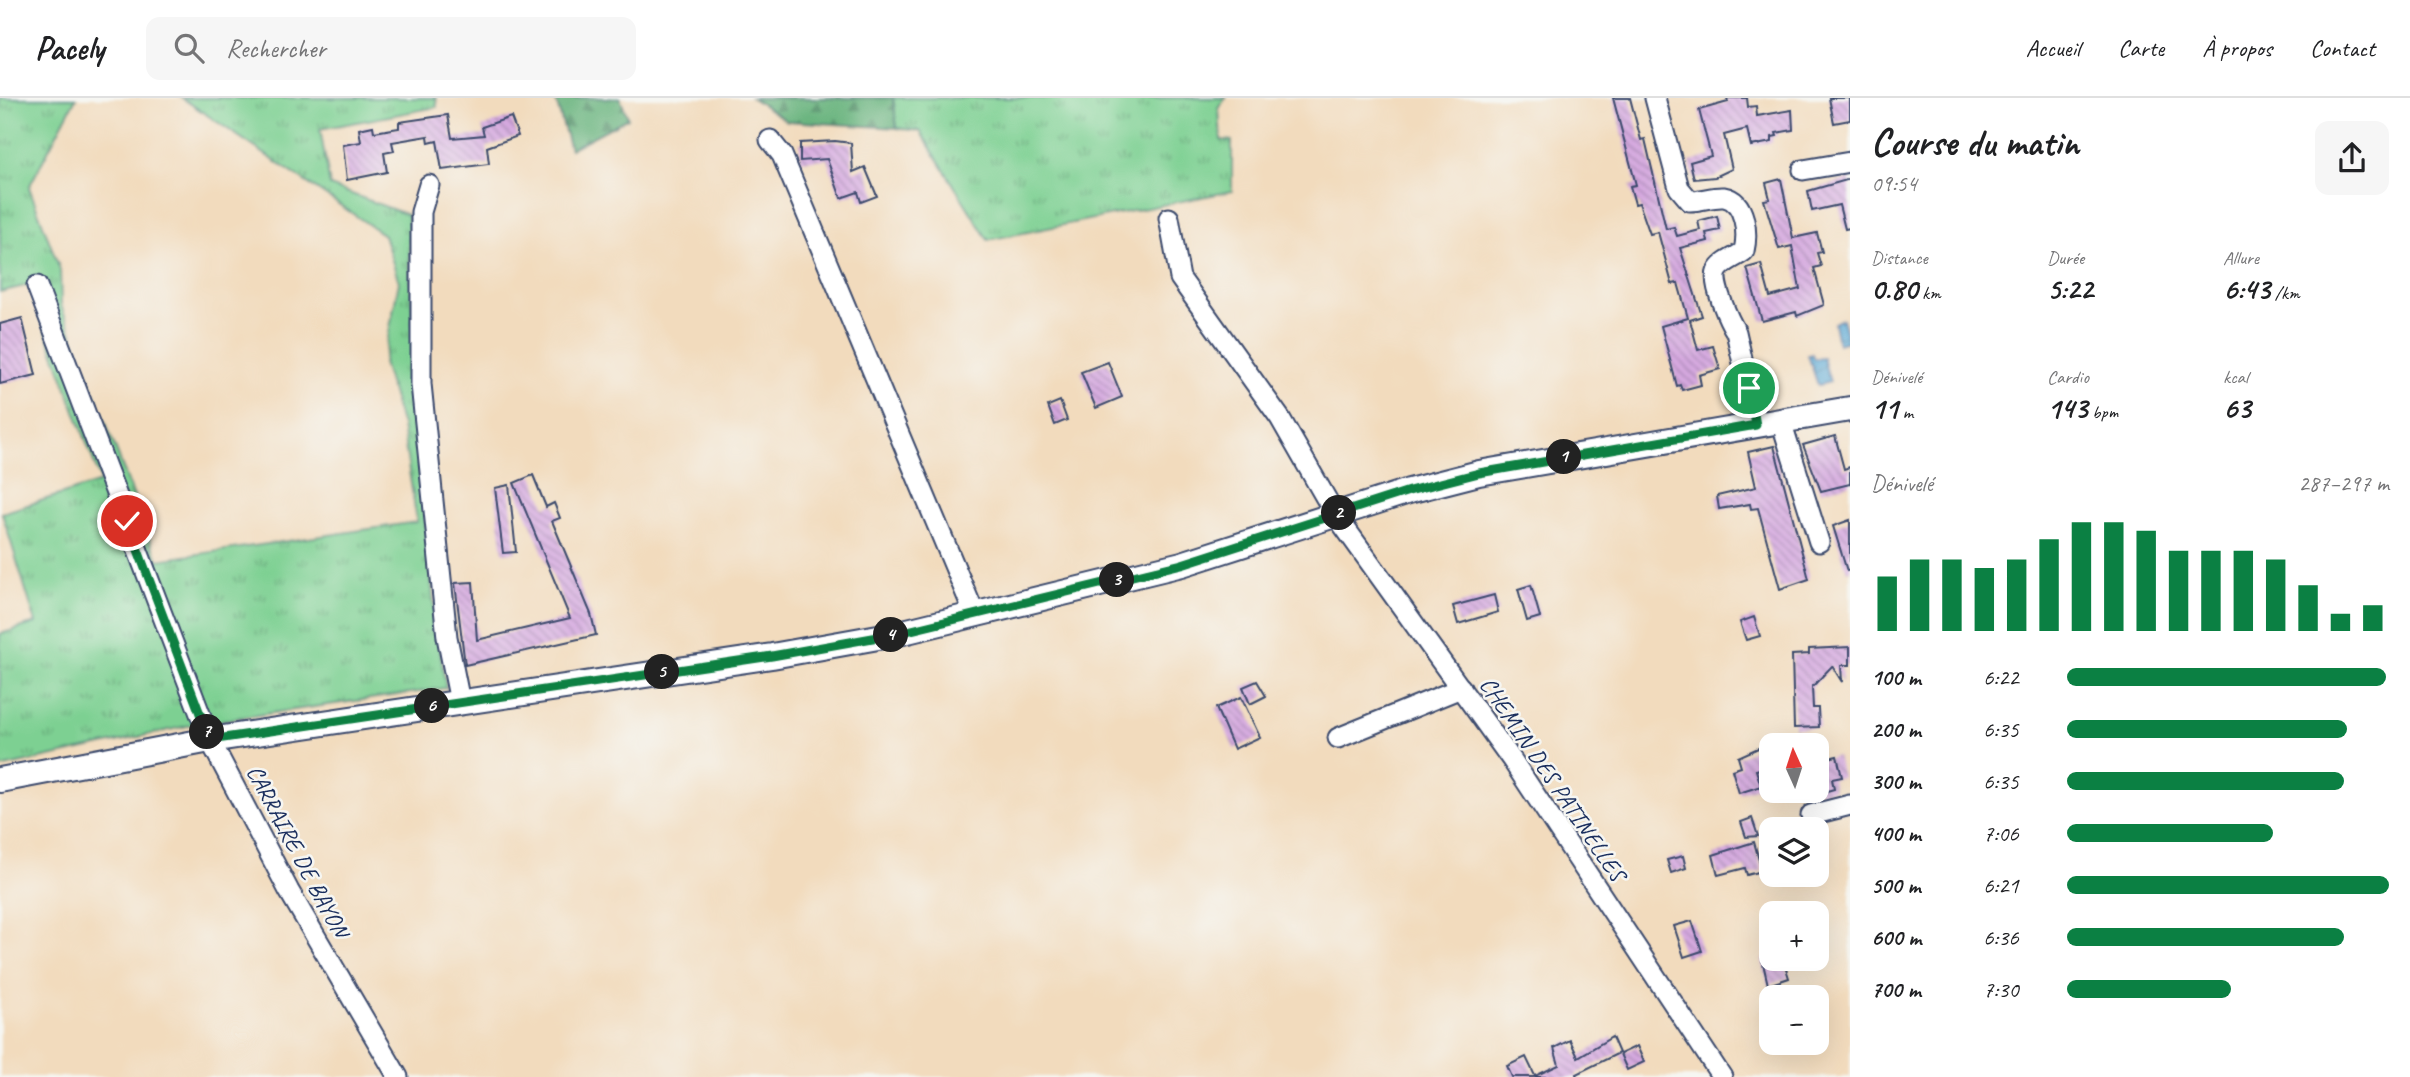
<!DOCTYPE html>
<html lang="fr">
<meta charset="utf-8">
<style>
body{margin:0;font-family:Caveat,sans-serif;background:#f6f6f6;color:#202124;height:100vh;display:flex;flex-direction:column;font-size:26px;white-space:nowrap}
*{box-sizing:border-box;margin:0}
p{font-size:23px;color:#757577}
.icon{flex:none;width:38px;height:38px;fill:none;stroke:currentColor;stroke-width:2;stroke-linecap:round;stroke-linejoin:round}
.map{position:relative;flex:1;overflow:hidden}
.sheet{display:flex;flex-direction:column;background:#fff;width:560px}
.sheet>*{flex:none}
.needle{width:46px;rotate:357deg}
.fabs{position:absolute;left:1759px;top:635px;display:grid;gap:14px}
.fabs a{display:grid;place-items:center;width:70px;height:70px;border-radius:14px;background:#fff;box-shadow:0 7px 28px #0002;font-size:35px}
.pin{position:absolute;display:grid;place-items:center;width:60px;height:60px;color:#fff;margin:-30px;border:4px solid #fff;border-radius:50%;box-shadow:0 2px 7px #0007}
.km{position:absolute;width:35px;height:35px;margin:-18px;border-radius:50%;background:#222;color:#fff;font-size:19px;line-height:35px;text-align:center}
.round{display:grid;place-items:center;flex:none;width:74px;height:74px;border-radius:14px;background:#f6f6f6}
.head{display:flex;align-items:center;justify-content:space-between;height:119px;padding:0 21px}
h1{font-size:38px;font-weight:700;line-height:52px}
.stats{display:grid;grid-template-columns:repeat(3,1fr);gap:10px;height:119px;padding:7px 21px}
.stats div{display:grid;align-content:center}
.stats b{font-size:30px;font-weight:700}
.stats small{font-size:19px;font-weight:400}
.stats p{font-size:19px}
.chart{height:196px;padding:14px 21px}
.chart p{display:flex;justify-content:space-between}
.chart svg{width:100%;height:126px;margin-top:7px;stroke:#0b8043;stroke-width:6}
ul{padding:0 21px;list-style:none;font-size:23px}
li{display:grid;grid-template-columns:112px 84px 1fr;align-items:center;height:52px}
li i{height:18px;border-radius:9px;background:#0b8043}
header{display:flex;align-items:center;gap:42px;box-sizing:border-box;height:98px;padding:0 35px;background:#fff;border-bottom:2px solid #e0e0e0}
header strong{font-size:33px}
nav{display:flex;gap:38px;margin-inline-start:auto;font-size:24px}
.search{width:490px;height:63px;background:#f6f6f6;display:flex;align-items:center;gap:18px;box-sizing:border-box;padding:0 24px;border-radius:14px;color:#757577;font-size:26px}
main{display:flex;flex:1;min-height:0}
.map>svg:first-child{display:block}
.grass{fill:url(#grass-tufts);stroke:#4c8078;stroke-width:2}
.forest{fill:url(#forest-firs);stroke:#40706d;stroke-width:2}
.water{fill:url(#water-waves);stroke:#3a6b98;stroke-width:2}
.building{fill:url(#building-back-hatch)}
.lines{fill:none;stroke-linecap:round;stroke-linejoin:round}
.minor-casing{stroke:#3b496c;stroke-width:23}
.major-casing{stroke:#3b496c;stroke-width:28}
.minor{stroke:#fff;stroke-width:19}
.major{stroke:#fff;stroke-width:24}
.route-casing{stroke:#fff;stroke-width:14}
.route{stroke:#0b8043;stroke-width:9}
.labels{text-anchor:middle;stroke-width:5;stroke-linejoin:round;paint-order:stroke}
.street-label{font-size:24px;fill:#1b2f5e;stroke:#f6f6f2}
</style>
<header>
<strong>Pacely</strong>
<div class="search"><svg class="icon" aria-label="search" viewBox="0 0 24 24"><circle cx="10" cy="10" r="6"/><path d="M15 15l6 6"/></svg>Rechercher</div>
<nav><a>Accueil</a><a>Carte</a><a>À propos</a><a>Contact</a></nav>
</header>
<main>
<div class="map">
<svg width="1850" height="979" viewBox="0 0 1850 979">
<defs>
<pattern id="grass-tufts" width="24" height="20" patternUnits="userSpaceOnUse" patternTransform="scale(1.75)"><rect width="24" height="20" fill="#7dd092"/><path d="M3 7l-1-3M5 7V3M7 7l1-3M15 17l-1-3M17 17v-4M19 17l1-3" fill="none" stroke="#66a97a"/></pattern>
<pattern id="forest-firs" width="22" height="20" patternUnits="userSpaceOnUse" patternTransform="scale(1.75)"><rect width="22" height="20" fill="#66b27c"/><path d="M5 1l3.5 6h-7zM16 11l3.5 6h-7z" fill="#539169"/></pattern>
<pattern id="water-waves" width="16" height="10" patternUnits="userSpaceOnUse" patternTransform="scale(1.75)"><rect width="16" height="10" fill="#5aa7d3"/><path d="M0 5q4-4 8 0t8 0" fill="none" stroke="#4a88ae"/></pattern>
<pattern id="building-back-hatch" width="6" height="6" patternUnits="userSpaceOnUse" patternTransform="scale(1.75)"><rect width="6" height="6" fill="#d5a8df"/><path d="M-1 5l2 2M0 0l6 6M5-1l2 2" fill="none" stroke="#ac89b8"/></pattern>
</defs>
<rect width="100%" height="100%" fill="#f6f6f2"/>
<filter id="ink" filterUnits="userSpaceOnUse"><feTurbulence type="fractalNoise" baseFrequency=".0143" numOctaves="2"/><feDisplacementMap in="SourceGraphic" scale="14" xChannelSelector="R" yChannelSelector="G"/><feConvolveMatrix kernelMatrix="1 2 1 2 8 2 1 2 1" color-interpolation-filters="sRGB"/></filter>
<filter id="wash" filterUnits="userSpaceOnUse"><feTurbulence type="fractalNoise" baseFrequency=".00686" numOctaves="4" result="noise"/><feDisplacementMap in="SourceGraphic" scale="28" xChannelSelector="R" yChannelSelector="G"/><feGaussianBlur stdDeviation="1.57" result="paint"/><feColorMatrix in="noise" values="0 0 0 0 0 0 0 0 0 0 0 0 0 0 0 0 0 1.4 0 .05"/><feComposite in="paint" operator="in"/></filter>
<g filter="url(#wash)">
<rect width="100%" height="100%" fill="#f2dbbd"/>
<g class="grass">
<path d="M0,0H76L29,89L60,172L61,207L158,462L417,424L402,328L383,265L399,184L384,137L182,0H436L437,9L320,31L330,88L408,117C414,275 420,434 446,590L196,626L0,670V536L36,525L2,415L101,384L29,187L0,194Z"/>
<path d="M893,0H1225L1219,11L1221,42L1232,43V93L988,142L920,33L897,30Z"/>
</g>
<g class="forest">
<path d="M555,0H620L628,20L570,51Z"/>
<path d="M752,0H893L897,30L787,23Z"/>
</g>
<g class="water">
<path d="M1842,221L1848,243L1838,246L1834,225Z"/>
<path d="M1812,256L1814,261L1823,260L1830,284L1818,287L1808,257Z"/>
</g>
<g id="blocks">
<g class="building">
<path d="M1613,0H1630L1641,42L1645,41L1666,131L1674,129L1677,138L1700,132L1698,123L1717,118L1720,132L1706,135L1708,143L1680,150L1702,218L1690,222L1698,252L1713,248L1720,271L1699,277L1701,287L1682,292L1680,287L1677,288L1661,228L1688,220L1678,185L1672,186L1658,134L1650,136L1639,105L1635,106L1630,88L1636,87Z"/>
<path d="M1727,0H1747L1748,9L1756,8L1757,18L1792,12L1793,32L1776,35L1777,38L1772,39V44L1751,48L1747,31L1724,37L1732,71L1715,79L1694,81L1690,64L1711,58L1699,12L1728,4Z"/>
<path d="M1829,0H1850V22L1834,25Z"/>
<path d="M448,17L452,40L484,37L482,29L511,19L518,38L487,49L489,66L442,72L437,43L429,45L428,38L392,44L394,53L384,55L387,74L347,82L343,47L361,44L359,31L373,28L374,34L399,30V24Z"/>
<path d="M835,43L851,45L853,74L865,69L877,98L861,104L858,94L841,100L827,61L800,63V45Z"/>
<path d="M1781,81L1793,140L1817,135L1822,154L1817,155L1821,168L1814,170L1824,207L1797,218L1796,214L1762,223L1747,170L1761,166L1770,199L1800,191L1792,148L1779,151L1764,102L1770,101L1766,85Z"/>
<path d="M1850,81V130L1845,131L1839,107L1812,113L1808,93Z"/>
<path d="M22,220L36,277L0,286V226Z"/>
<path d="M1108,264L1122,299L1096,310L1081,274Z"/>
<path d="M1060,303L1067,322L1055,327L1048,308Z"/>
<path d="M1835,338L1844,371L1850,369V386L1821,393L1803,347Z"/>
<path d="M1774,348L1809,481L1780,491L1758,410L1751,411L1750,406L1719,411L1717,398L1756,389L1748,354Z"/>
<path d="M533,377L546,409L554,405L560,420L552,423L591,516L596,537L465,567L455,485L473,484L477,542L570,520L514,385Z"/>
<path d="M509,387L516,454L503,455L495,390Z"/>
<path d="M1850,422V472L1847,473L1833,428Z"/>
<path d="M1531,487L1540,519L1527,523L1518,491Z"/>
<path d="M1494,497L1498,514L1458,526L1453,508Z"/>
<path d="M1754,519L1760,538L1746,542L1740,524Z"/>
<path d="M1850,549V567H1841L1842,584L1832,568L1812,589L1813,610H1818L1819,629L1794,630L1792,557L1809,556V551Z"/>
<path d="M1257,583L1266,598L1250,606L1243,589Z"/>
<path d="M1241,599L1260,639L1234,651L1216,610Z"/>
<path d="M1765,647L1767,654L1771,653V668L1756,672L1761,688L1739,695L1732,672L1741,669L1738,659Z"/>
<path d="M1837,658L1842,679L1832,681L1834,691L1820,695L1816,663Z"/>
<path d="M1752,720L1758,738L1746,739L1741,724Z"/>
<path d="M1754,744L1762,773L1747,777L1745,770L1718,777L1713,757Z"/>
<path d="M1683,758L1686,770L1671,775L1667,762Z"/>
<path d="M1692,823L1702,853L1684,859L1674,828Z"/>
<path d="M1762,861H1783L1789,880L1768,887Z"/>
<path d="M1612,939L1619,955L1576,976L1577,979H1512L1507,968L1526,959L1535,978L1559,967L1554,950L1570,942L1578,959Z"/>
<path d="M1637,948L1644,964L1627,972L1620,956Z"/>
</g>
</g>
</g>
<g filter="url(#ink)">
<use href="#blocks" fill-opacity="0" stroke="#3b496c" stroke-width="2"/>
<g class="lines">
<g class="minor-casing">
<g id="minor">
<path d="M1655,0L1679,90L1690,103C1701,103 1713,98 1724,99C1746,103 1748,136 1744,153C1736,160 1722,163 1717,174C1712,186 1729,223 1736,234L1757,327"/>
<path d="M770,42L782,57L975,517"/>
<path d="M1803,72L1850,64"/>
<path d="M429,87L421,114V286L447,539L460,604"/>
<path d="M1169,120L1180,180L1280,320L1335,416L1512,662L1722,979"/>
<path d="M37,188L210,642L289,793L398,979"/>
<path d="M1781,323L1819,444"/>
<path d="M1338,640L1461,590"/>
<path d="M1811,717L1850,707"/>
</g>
</g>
<g class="major-casing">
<path id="major" d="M0,682L210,642L772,558L895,536L1182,466L1409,393L1479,375L1850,311"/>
</g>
<use href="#minor" class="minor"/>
<use href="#major" class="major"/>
</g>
</g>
<g class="lines" filter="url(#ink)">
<g class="route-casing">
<path id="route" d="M127,423L210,642L772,558L895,536L1182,466L1409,393L1479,375L1756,327L1749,290"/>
</g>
<use href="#route" class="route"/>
</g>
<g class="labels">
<g class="street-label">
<text transform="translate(1553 681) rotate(56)" y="8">CHEMIN DES PATINELLES</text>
<text transform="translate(298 753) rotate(62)" y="8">CARRAIRE DE BAYON</text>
</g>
</g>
</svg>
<div class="fabs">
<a><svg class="needle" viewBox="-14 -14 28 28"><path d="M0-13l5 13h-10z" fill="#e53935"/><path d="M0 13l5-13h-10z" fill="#757577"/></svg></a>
<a><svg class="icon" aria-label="layers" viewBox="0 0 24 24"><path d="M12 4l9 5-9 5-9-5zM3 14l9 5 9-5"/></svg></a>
<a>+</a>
<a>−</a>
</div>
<div class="pin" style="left:1749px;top:290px;background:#1e9e55"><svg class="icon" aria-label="arrive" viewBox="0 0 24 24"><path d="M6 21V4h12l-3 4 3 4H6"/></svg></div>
<div class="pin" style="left:127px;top:423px;background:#d93025"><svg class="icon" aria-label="check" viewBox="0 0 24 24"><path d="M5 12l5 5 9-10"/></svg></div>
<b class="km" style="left:1564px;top:359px">1</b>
<b class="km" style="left:1339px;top:415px">2</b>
<b class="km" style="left:1117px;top:482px">3</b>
<b class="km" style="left:891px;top:537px">4</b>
<b class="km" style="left:662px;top:574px">5</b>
<b class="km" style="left:432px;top:608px">6</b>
<b class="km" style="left:207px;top:634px">7</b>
</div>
<section class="sheet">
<div class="head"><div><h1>Course du matin</h1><p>09:54</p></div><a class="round"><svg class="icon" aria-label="share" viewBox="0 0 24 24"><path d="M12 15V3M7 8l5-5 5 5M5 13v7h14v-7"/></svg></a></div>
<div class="stats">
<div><p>Distance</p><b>0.80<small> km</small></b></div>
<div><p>Durée</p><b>5:22</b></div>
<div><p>Allure</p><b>6:43<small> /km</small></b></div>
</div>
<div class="stats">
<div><p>Dénivelé</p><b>11<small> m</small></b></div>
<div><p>Cardio</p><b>143<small> bpm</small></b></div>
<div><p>kcal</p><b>63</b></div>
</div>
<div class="chart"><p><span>Dénivelé</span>287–297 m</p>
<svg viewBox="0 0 160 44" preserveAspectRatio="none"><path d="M5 44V25M15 44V19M25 44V19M35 44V22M45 44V19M55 44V12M65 44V6M75 44V6M85 44V9M95 44V16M105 44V16M115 44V16M125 44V19M135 44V28M145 44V38M155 44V35"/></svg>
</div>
<ul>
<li><b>100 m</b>6:22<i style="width:99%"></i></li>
<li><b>200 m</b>6:35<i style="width:87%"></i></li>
<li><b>300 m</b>6:35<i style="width:86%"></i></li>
<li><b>400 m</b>7:06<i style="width:64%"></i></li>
<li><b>500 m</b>6:21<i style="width:100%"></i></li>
<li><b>600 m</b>6:36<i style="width:86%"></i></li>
<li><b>700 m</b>7:30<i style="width:51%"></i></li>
</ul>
</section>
</main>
